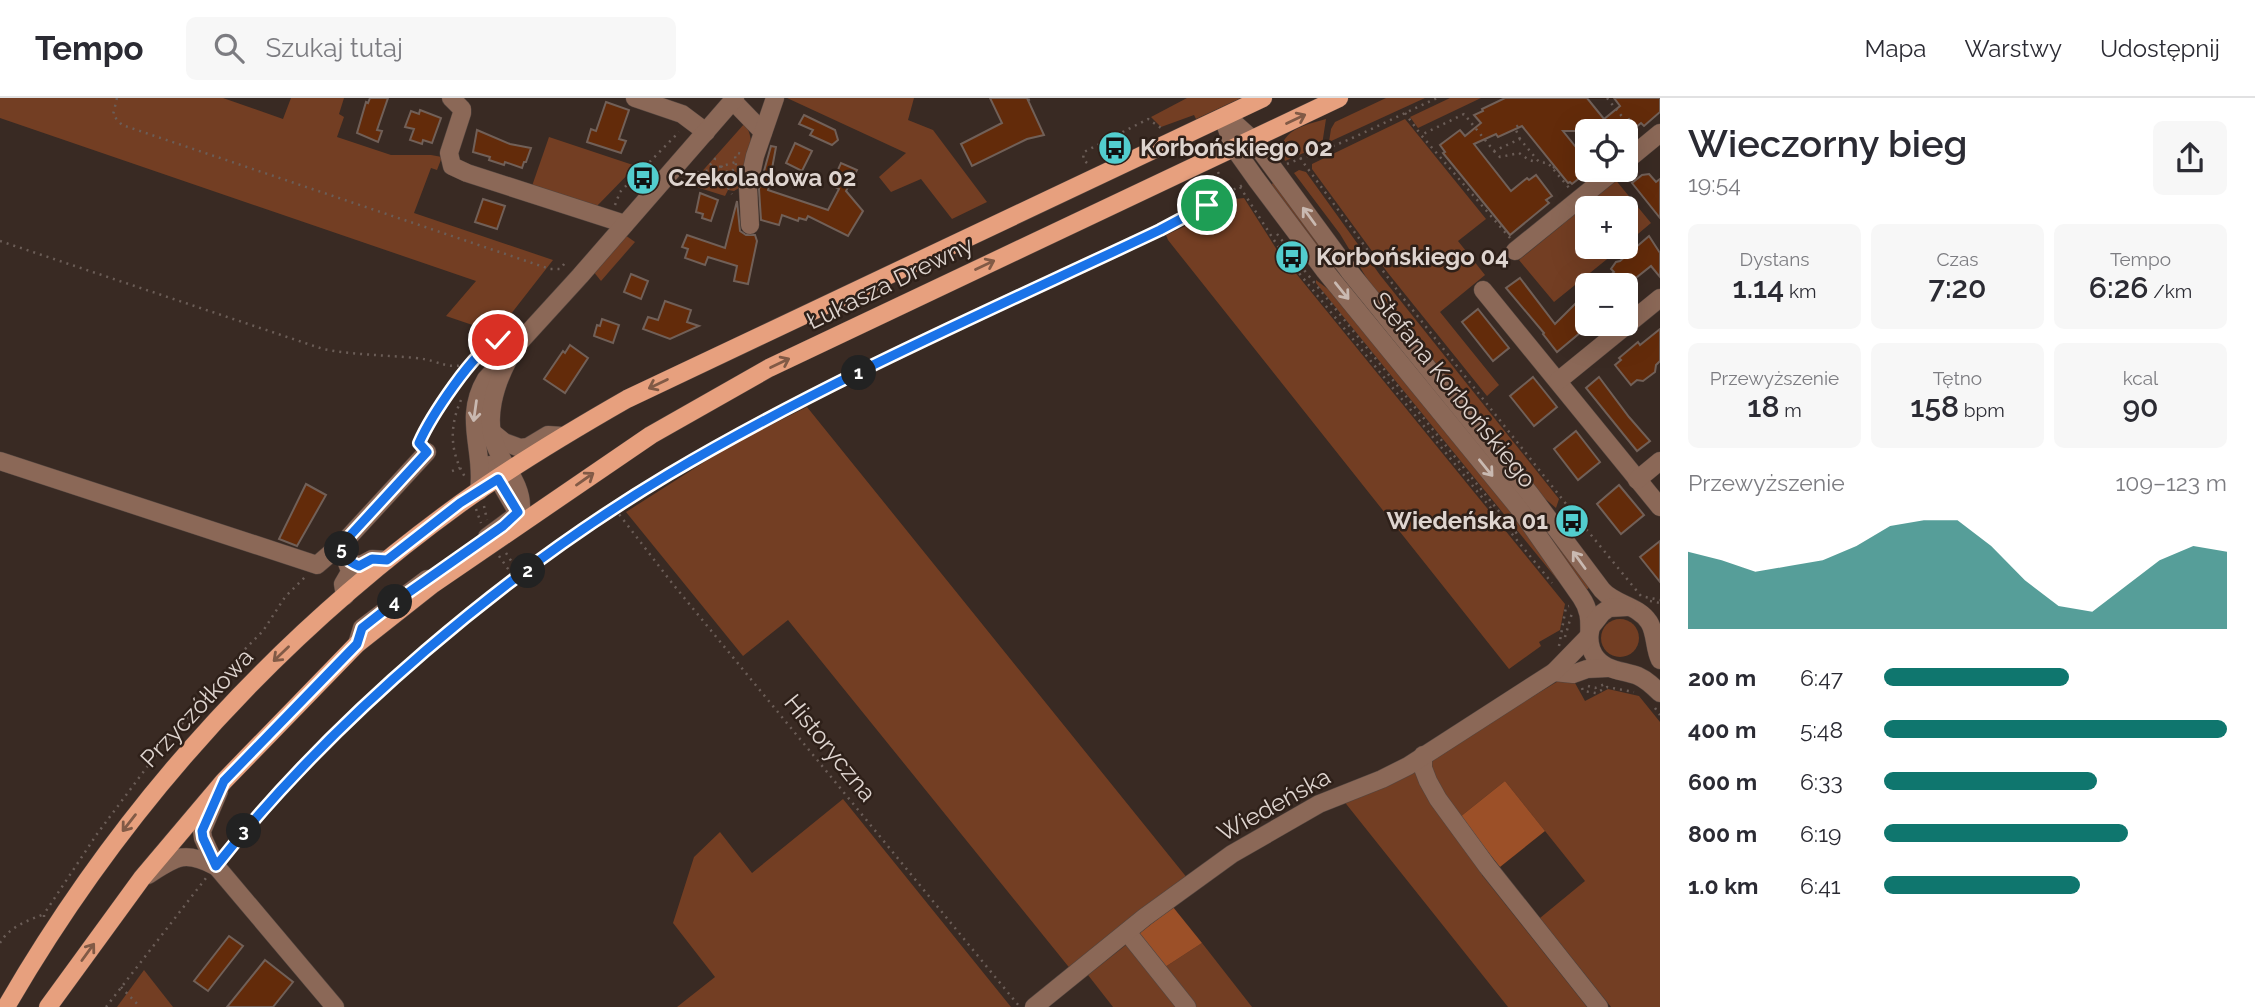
<!DOCTYPE html>
<html lang="pl">
<meta charset="utf-8">
<style>
body{margin:0;font-family:Raleway,sans-serif;background:#f7f7f7;color:#2b2b33;height:100vh;display:flex;flex-direction:column;font-size:26px;white-space:nowrap}
*{box-sizing:border-box;margin:0}
p{font-size:23px;color:#7c7c81}
.icon{flex:none;width:38px;height:38px;fill:none;stroke:currentColor;stroke-width:2;stroke-linecap:round;stroke-linejoin:round}
.map{position:relative;flex:1;overflow:hidden}
.panel{display:flex;flex-direction:column;background:#fff;width:595px}
.panel>*{flex:none}
.fabs{position:absolute;left:1575px;top:21px;display:grid;gap:14px}
.fabs a{display:grid;place-items:center;width:63px;height:63px;border-radius:10px;background:#fff;box-shadow:0 7px 28px #0002;font-size:35px}
.pin{position:absolute;display:grid;place-items:center;width:60px;height:60px;color:#fff;margin:-30px;border:4px solid #fff;border-radius:50%;box-shadow:0 2px 7px #0007}
.km{position:absolute;width:35px;height:35px;margin:-18px;border-radius:50%;background:#222;color:#fff;font-size:19px;line-height:35px;text-align:center}
.round{display:grid;place-items:center;flex:none;width:74px;height:74px;border-radius:10px;background:#f7f7f7}
.headline{display:flex;align-items:center;justify-content:space-between;height:119px;padding:0 28px}
h1{font-size:38px;font-weight:600;line-height:52px}
.metrics{display:grid;grid-template-columns:repeat(3,1fr);gap:10px;height:119px;padding:7px 28px}
.metrics div{display:grid;align-content:center;border-radius:10px;background:#f7f7f7;text-align:center}
.metrics b{font-size:30px;font-weight:600}
.metrics small{font-size:19px;font-weight:400}
.metrics p{font-size:19px}
.chart{height:196px;padding:14px 28px}
.chart p{display:flex;justify-content:space-between}
.chart svg{width:100%;height:126px;margin-top:7px;fill:#0f766e;opacity:.7}
ul{padding:0 28px;list-style:none;font-size:23px}
li{display:grid;grid-template-columns:112px 84px 1fr;align-items:center;height:52px}
li i{height:18px;border-radius:9px;background:#0f766e}
header{display:flex;align-items:center;gap:42px;box-sizing:border-box;height:98px;padding:0 35px;background:#fff;border-bottom:2px solid #e1e1e2}
header strong{font-size:33px}
nav{display:flex;gap:38px;margin-inline-start:auto;font-size:24px}
.search{width:490px;height:63px;background:#f7f7f7;display:flex;align-items:center;gap:18px;box-sizing:border-box;padding:0 24px;border-radius:10px;color:#7c7c81;font-size:26px}
main{display:flex;flex:1;min-height:0}
.map>svg:first-child{display:block}
.green{fill:#733e23}
.forest{fill:#9c5028}
.building{fill:#632b0a;stroke:#716058;stroke-width:2}
.lines{fill:none;stroke-linecap:round;stroke-linejoin:round}
.minor-casing{stroke:#53453f;stroke-width:19}
.major-casing{stroke:#53453f;stroke-width:19}
.path{stroke:#6b5d57;stroke-width:2.5;stroke-dasharray:2 5;stroke-linecap:butt}
.minor{stroke:#8b6857;stroke-width:18}
.major{stroke:#e7a07e;stroke-width:18}
.oneway{stroke:#815a46}
.oneway2{stroke:#c9b9b1}
.route-casing{stroke:#fff;stroke-width:14}
.route{stroke:#1a73e8;stroke-width:9}
.labels{text-anchor:middle;stroke-width:5;stroke-linejoin:round;paint-order:stroke}
.poi-label{font-size:24px;font-weight:bold;fill:#ded4cf;stroke:#2e2019;text-anchor:start}
.street-label{font-size:24px;fill:#ded4cf;stroke:#2e2019}
</style>
<header>
<strong>Tempo</strong>
<div class="search"><svg class="icon" aria-label="search" viewBox="0 0 24 24"><circle cx="10" cy="10" r="6"/><path d="M15 15l6 6"/></svg>Szukaj tutaj</div>
<nav><a>Mapa</a><a>Warstwy</a><a>Udostępnij</a></nav>
</header>
<main>
<div class="map">
<svg width="1660" height="909" viewBox="0 0 1660 909">
<rect width="100%" height="100%" fill="#392a23"/>
<g class="green">
<path d="M0,0H223L283,21L291,0H344L339,16L344,19L337,39L391,57H431L442,59L437,72L431,70L414,115L553,162L496,235L446,218L476,183L0,20Z"/>
<path d="M787,0H914L908,22L933,32L987,104L952,121L921,81L891,94L879,79L906,55Z"/>
<path d="M1187,0H1241L1196,21L1194,17L1161,29L1151,19Z"/>
<path d="M1386,0H1425L1329,44L1331,31L1335,24Z"/>
<path d="M1450,0H1481L1418,30L1410,19Z"/>
<path d="M1326,21L1322,47L1285,63L1281,49C1288,29 1307,27 1326,21Z"/>
<path d="M1405,21L1486,121L1458,143L1485,177L1440,214L1499,287L1487,298L1388,175L1312,71V66Z"/>
<path d="M745,25C757,47 749,63 744,87L734,93L728,92L725,98L690,87Z"/>
<path d="M549,39L636,68L595,110L532,88Z"/>
<path d="M1299,72L1306,74L1380,177L1559,401L1556,410L1536,393L1369,184L1340,136L1294,75Z"/>
<path d="M1614,80L1651,125L1626,146V110H1587V149H1622L1554,204L1519,162L1562,127L1560,124Z"/>
<path d="M1275,84L1530,408L1590,489L1585,493L1333,171L1270,87Z"/>
<path d="M1244,100L1277,152L1565,506L1560,532L1539,544L1541,548L1509,571L1168,142L1166,137L1190,126V123L1235,101Z"/>
<path d="M625,137L635,144L601,183L593,173Z"/>
<path d="M1316,182L1333,195L1518,420L1573,501L1316,185Z"/>
<path d="M807,309L1188,781L1072,873L788,522L743,558L626,414L731,347Z"/>
<circle cx="1620" cy="540" r="19"/>
<path d="M1560,582L1575,585L1585,603L1608,591L1639,598L1660,624V909H1611L1540,820L1585,783L1505,683L1460,719L1429,674L1432,658Z"/>
<path d="M1419,667L1486,773L1482,777L1587,909H1508L1343,702Z"/>
<path d="M843,701L1011,909H677L715,879L673,825L694,759L720,734L752,775Z"/>
<path d="M1131,843L1183,909H1113L1088,877Z"/>
<path d="M1202,845L1252,909H1192L1162,871Z"/>
<path d="M144,872L173,909H117Z"/>
</g>
<g class="forest">
<path d="M1505,683L1545,733L1500,769L1460,719Z"/>
<path d="M1173,809L1202,845L1162,871L1136,838Z"/>
</g>
<g class="building">
<path d="M370,0H388L377,32L382,33L378,44L357,35L366,4L368,5Z"/>
<path d="M990,0H1027L1044,37L1027,41L972,68L961,46L1002,25Z"/>
<path d="M1505,0H1587L1604,21L1620,8L1614,0H1660V14L1644,28L1641,25L1636,29L1629,21L1613,33H1563L1587,63V74L1572,86L1570,84L1568,85L1522,28L1498,39L1496,36L1474,46L1511,93L1527,80L1529,82L1536,77L1552,98L1546,102L1549,105L1510,137L1443,55L1445,54L1440,47L1460,32L1465,38L1481,25L1474,17L1483,13L1482,11Z"/>
<path d="M606,4L629,12L619,41L626,43L621,55L587,44L591,31L596,33Z"/>
<path d="M420,12L441,20L432,45L423,42L422,46L410,42L414,31L405,29L411,13L419,16Z"/>
<path d="M804,17L835,32L838,42L832,47L810,37L813,32L799,26Z"/>
<path d="M477,32L510,46L531,50L526,64H524L522,70L505,64L504,67L489,62L490,59L473,54Z"/>
<path d="M795,45L812,53L802,73L786,65Z"/>
<path d="M771,48L776,49L768,92L828,112L839,91L831,87L841,65L857,72L846,93L863,113L848,138L808,118L806,122L799,120L798,123L782,117L779,127L761,122L759,91Z"/>
<path d="M1649,76L1656,84L1660,81V120L1632,85L1642,77Z"/>
<path d="M700,95L718,102L711,123L702,120L703,116L696,114Z"/>
<path d="M483,101L505,108L497,131L475,124Z"/>
<path d="M737,103L740,133L746,137H755L757,143L748,186L734,183L737,168L708,159L705,167L685,160L688,151L682,149L687,137L725,150Z"/>
<path d="M1649,138L1660,155V179L1651,168L1627,187H1598L1614,174L1611,171L1616,164L1620,163Z"/>
<path d="M631,176L648,183L641,201L624,194Z"/>
<path d="M1520,180L1555,226L1576,205V200L1587,191V229L1557,254L1543,236L1544,235L1506,190Z"/>
<path d="M665,203L691,212L687,224L699,228L670,241L643,231L648,219L658,222Z"/>
<path d="M1478,211L1509,250L1493,263L1462,224Z"/>
<path d="M602,221L619,227L613,245L594,238L597,227L600,228Z"/>
<path d="M1660,231V263L1656,267L1655,274L1643,283L1637,282L1631,287L1615,267L1621,262L1619,260L1638,244L1640,247Z"/>
<path d="M570,247L588,260L565,295L544,281L563,253L565,255Z"/>
<path d="M1533,279L1557,309L1534,328L1510,298Z"/>
<path d="M1599,279L1629,319L1650,343L1637,353L1586,290Z"/>
<path d="M1576,333L1600,364L1578,382L1554,351Z"/>
<path d="M306,386L326,397L297,448L279,441Z"/>
<path d="M1619,387L1644,417L1621,436L1597,406Z"/>
<path d="M1660,443V484L1640,459Z"/>
<path d="M229,838L243,848L208,893L194,883Z"/>
<path d="M265,862L293,884L273,909H227Z"/>
</g>
<g class="lines">
<g class="minor-casing">
<g id="minor">
<path d="M451,0L462,11V15L449,55L452,68L467,75L625,126"/>
<path d="M635,0L682,16L706,34"/>
<path d="M733,3L763,34"/>
<path d="M1223,20L1234,50L1256,81L1325,173L1518,409L1581,499C1597,522 1583,539 1594,557C1604,573 1622,572 1638,578C1647,582 1653,588 1660,595"/>
<path d="M1223,20L1232,23L1252,41L1349,173L1530,396L1602,492C1615,507 1638,507 1649,524C1656,535 1654,550 1660,562"/>
<path d="M1626,63L1660,35"/>
<path d="M750,127L748,90L755,58L775,0"/>
<path d="M1515,153L1615,72"/>
<path d="M1483,192L1660,409"/>
<path d="M1558,283L1660,200"/>
<path d="M493,335L504,344L520,350L528,349L548,337L563,338"/>
<path d="M0,363L317,467L346,442"/>
<path d="M490,367L515,410L521,417"/>
<path d="M1637,382L1660,363"/>
<path d="M479,393C485,352 462,321 486,281L580,178L735,0"/>
<path d="M487,439L514,419L521,410C522,387 504,369 496,349C484,321 495,287 508,262"/>
<path d="M345,461L359,468L372,461L387,462"/>
<path d="M345,498L343,486L350,474C347,461 340,456 346,442L427,354"/>
<path d="M357,546L362,530L427,481"/>
<path d="M1554,574L1573,576L1587,571L1608,570"/>
<path d="M1423,657V670L1428,683L1438,701L1487,768L1599,909"/>
<path d="M219,693L202,733L203,740L216,768L335,909"/>
<path d="M148,777C176,759 184,752 215,768"/>
<path d="M1127,834L1187,909"/>
<path d="M1034,909L1145,819L1232,756L1319,706L1382,681L1408,668L1554,574L1589,538L1591,529L1602,515L1609,510L1627,509"/>
</g>
</g>
<g class="major-casing">
<g id="major">
<path d="M6,909C121,710 275,540 461,405C514,367 571,333 627,301L1263,0"/>
<path d="M48,909L142,780L224,683L357,546L433,486L651,337L769,270L1339,0"/>
</g>
</g>
<g class="path">
<path d="M117,0L113,17L122,27L550,171H560L565,165"/>
<path d="M1607,0L1637,37"/>
<path d="M1028,2L1033,0"/>
<path d="M1405,15L1421,37"/>
<path d="M1520,41L1515,30L1520,26"/>
<path d="M1494,53L1500,59L1519,55L1529,62L1537,64"/>
<path d="M1300,60L1400,196L1578,421L1641,498L1660,502"/>
<path d="M1087,65L1083,61L1084,54L1148,21L1164,32"/>
<path d="M1287,66L1348,42L1437,0"/>
<path d="M710,67L715,61L712,58"/>
<path d="M721,68L727,74L732,73L736,69L735,57L738,55L741,56"/>
<path d="M1553,70L1558,66"/>
<path d="M697,74L727,88L732,96"/>
<path d="M1218,74L1227,94"/>
<path d="M699,75L739,63"/>
<path d="M1240,89L1281,153L1552,485"/>
<path d="M615,107L620,94L679,34"/>
<path d="M1277,136L1288,150"/>
<path d="M1510,140L1421,37L1464,16L1494,53L1520,41L1539,64L1548,65L1570,91"/>
<path d="M0,143L323,251C354,257 384,257 416,260C441,262 446,274 474,264"/>
<path d="M1300,167L1518,437"/>
<path d="M461,302C449,329 450,354 465,379"/>
<path d="M422,340C432,316 475,251 498,242"/>
<path d="M452,373L460,370"/>
<path d="M484,408L487,422"/>
<path d="M476,411L481,425"/>
<path d="M615,411L672,485L1019,908"/>
<path d="M506,455L521,478"/>
<path d="M499,458L515,481"/>
<path d="M1650,503L1660,505"/>
<path d="M1565,539L1572,515"/>
<path d="M1559,548L1566,509L1569,508"/>
<path d="M1588,588L1595,590L1605,586"/>
<path d="M1582,590L1583,593L1596,595L1607,589L1634,594"/>
<path d="M1655,610L1660,617"/>
<path d="M226,755C271,699 322,648 375,600C495,490 628,394 772,318C897,252 1029,196 1156,134C1186,119 1213,101 1243,87"/>
<path d="M44,819V816L97,736L156,657L238,558L263,533L285,499L305,479"/>
<path d="M0,845C9,829 27,823 44,816"/>
<path d="M121,889L140,909"/>
<path d="M106,909L206,780"/>
</g>
<use href="#minor" class="minor"/>
<use href="#major" class="major"/>
</g>
<defs><path id="oneway-shaft" d="M-6 0H5M1.5-3L5.5 0L1.5 3" fill="none" stroke-width="1.6" stroke-linecap="round" stroke-linejoin="round" transform="scale(1.75)"/></defs>
<g class="oneway">
<use href="#oneway-shaft" transform="translate(1296 21) rotate(-25)"/>
<use href="#oneway-shaft" transform="translate(985 167) rotate(-25)"/>
<use href="#oneway-shaft" transform="translate(780 265) rotate(-26)"/>
<use href="#oneway-shaft" transform="translate(658 286) rotate(154)"/>
<use href="#oneway-shaft" transform="translate(585 381) rotate(-35)"/>
<use href="#oneway-shaft" transform="translate(281 556) rotate(136)"/>
<use href="#oneway-shaft" transform="translate(129 725) rotate(128)"/>
<use href="#oneway-shaft" transform="translate(88 854) rotate(-54)"/>
</g>
<g class="oneway2">
<use href="#oneway-shaft" transform="translate(1309 118) rotate(-126)"/>
<use href="#oneway-shaft" transform="translate(1342 193) rotate(51)"/>
<use href="#oneway-shaft" transform="translate(475 313) rotate(98)"/>
<use href="#oneway-shaft" transform="translate(1486 370) rotate(51)"/>
<use href="#oneway-shaft" transform="translate(1579 462) rotate(-126)"/>
</g>
<g class="lines">
<g class="route-casing">
<path id="route" d="M498,242C474,252 430,320 419,345L427,354L346,442C340,457 345,462 359,468L372,461L387,462L460,405L498,381L518,414L503,428L395,504L362,530L357,546L224,683L202,733L203,740L216,768C334,619 505,474 669,376C826,283 995,210 1160,132L1207,107"/>
</g>
<use href="#route" class="route"/>
</g>
<defs>
<g id="bus-disc" transform="scale(1.75)"><circle r="9.5" fill="#52cdce" stroke="#2e2019"/><path d="M-5-6H5V4H4V6H2V4H-2V6H-4V4H-5ZM-3.5-4V0h7V-4ZM-3.5 1.2v1.5H-2V1.2ZM2 1.2v1.5H3.5V1.2Z" fill="#111"/></g>
</defs>
<g fill-rule="evenodd">
<use href="#bus-disc" x="1115" y="50"/>
<use href="#bus-disc" x="643" y="80"/>
<use href="#bus-disc" x="1292" y="159"/>
<use href="#bus-disc" x="1572" y="423"/>
</g>
<g class="labels">
<g class="poi-label">
<text x="1140" y="58">Korbońskiego 02</text>
<text x="668" y="88">Czekoladowa 02</text>
<text x="1316" y="167">Korbońskiego 04</text>
<text x="1548" y="431" text-anchor="end">Wiedeńska 01</text>
</g>
<g class="street-label">
<text transform="translate(890 185) rotate(-26)" y="8">Łukasza Drewny</text>
<text transform="translate(1454 292) rotate(51)" y="8">Stefana Korbońskiego</text>
<text transform="translate(197 610) rotate(-47)" y="8">Przyczółkowa</text>
<text transform="translate(830 650) rotate(51)" y="8">Historyczna</text>
<text transform="translate(1274 707) rotate(-29)" y="8">Wiedeńska</text>
</g>
</g>
</svg>
<div class="fabs">
<a><svg class="icon" aria-label="locate" viewBox="0 0 24 24"><circle cx="12" cy="12" r="6"/><path d="M12 2v4M12 18v4M2 12h4M18 12h4"/></svg></a>
<a>+</a>
<a>−</a>
</div>
<div class="pin" style="left:1207px;top:107px;background:#1e9e55"><svg class="icon" aria-label="arrive" viewBox="0 0 24 24"><path d="M6 21V4h12l-3 4 3 4H6"/></svg></div>
<div class="pin" style="left:498px;top:242px;background:#d93025"><svg class="icon" aria-label="check" viewBox="0 0 24 24"><path d="M5 12l5 5 9-10"/></svg></div>
<b class="km" style="left:859px;top:275px">1</b>
<b class="km" style="left:528px;top:473px">2</b>
<b class="km" style="left:244px;top:733px">3</b>
<b class="km" style="left:395px;top:504px">4</b>
<b class="km" style="left:342px;top:451px">5</b>
</div>
<section class="panel">
<div class="headline"><div><h1>Wieczorny bieg</h1><p>19:54</p></div><a class="round"><svg class="icon" aria-label="share" viewBox="0 0 24 24"><path d="M12 15V3M7 8l5-5 5 5M5 13v7h14v-7"/></svg></a></div>
<div class="metrics">
<div><p>Dystans</p><b>1.14<small> km</small></b></div>
<div><p>Czas</p><b>7:20</b></div>
<div><p>Tempo</p><b>6:26<small> /km</small></b></div>
</div>
<div class="metrics">
<div><p>Przewyższenie</p><b>18<small> m</small></b></div>
<div><p>Tętno</p><b>158<small> bpm</small></b></div>
<div><p>kcal</p><b>90</b></div>
</div>
<div class="chart"><p><span>Przewyższenie</span>109–123 m</p>
<svg viewBox="0 0 160 44" preserveAspectRatio="none"><path d="M0 44V17L10 20L20 24L30 22L40 20L50 15L60 8L70 6L80 6L90 15L100 27L110 36L120 38L130 29L140 20L150 15L160 17V44z"/></svg>
</div>
<ul>
<li><b>200 m</b>6:47<i style="width:54%"></i></li>
<li><b>400 m</b>5:48<i style="width:100%"></i></li>
<li><b>600 m</b>6:33<i style="width:62%"></i></li>
<li><b>800 m</b>6:19<i style="width:71%"></i></li>
<li><b>1.0 km</b>6:41<i style="width:57%"></i></li>
</ul>
</section>
</main>
